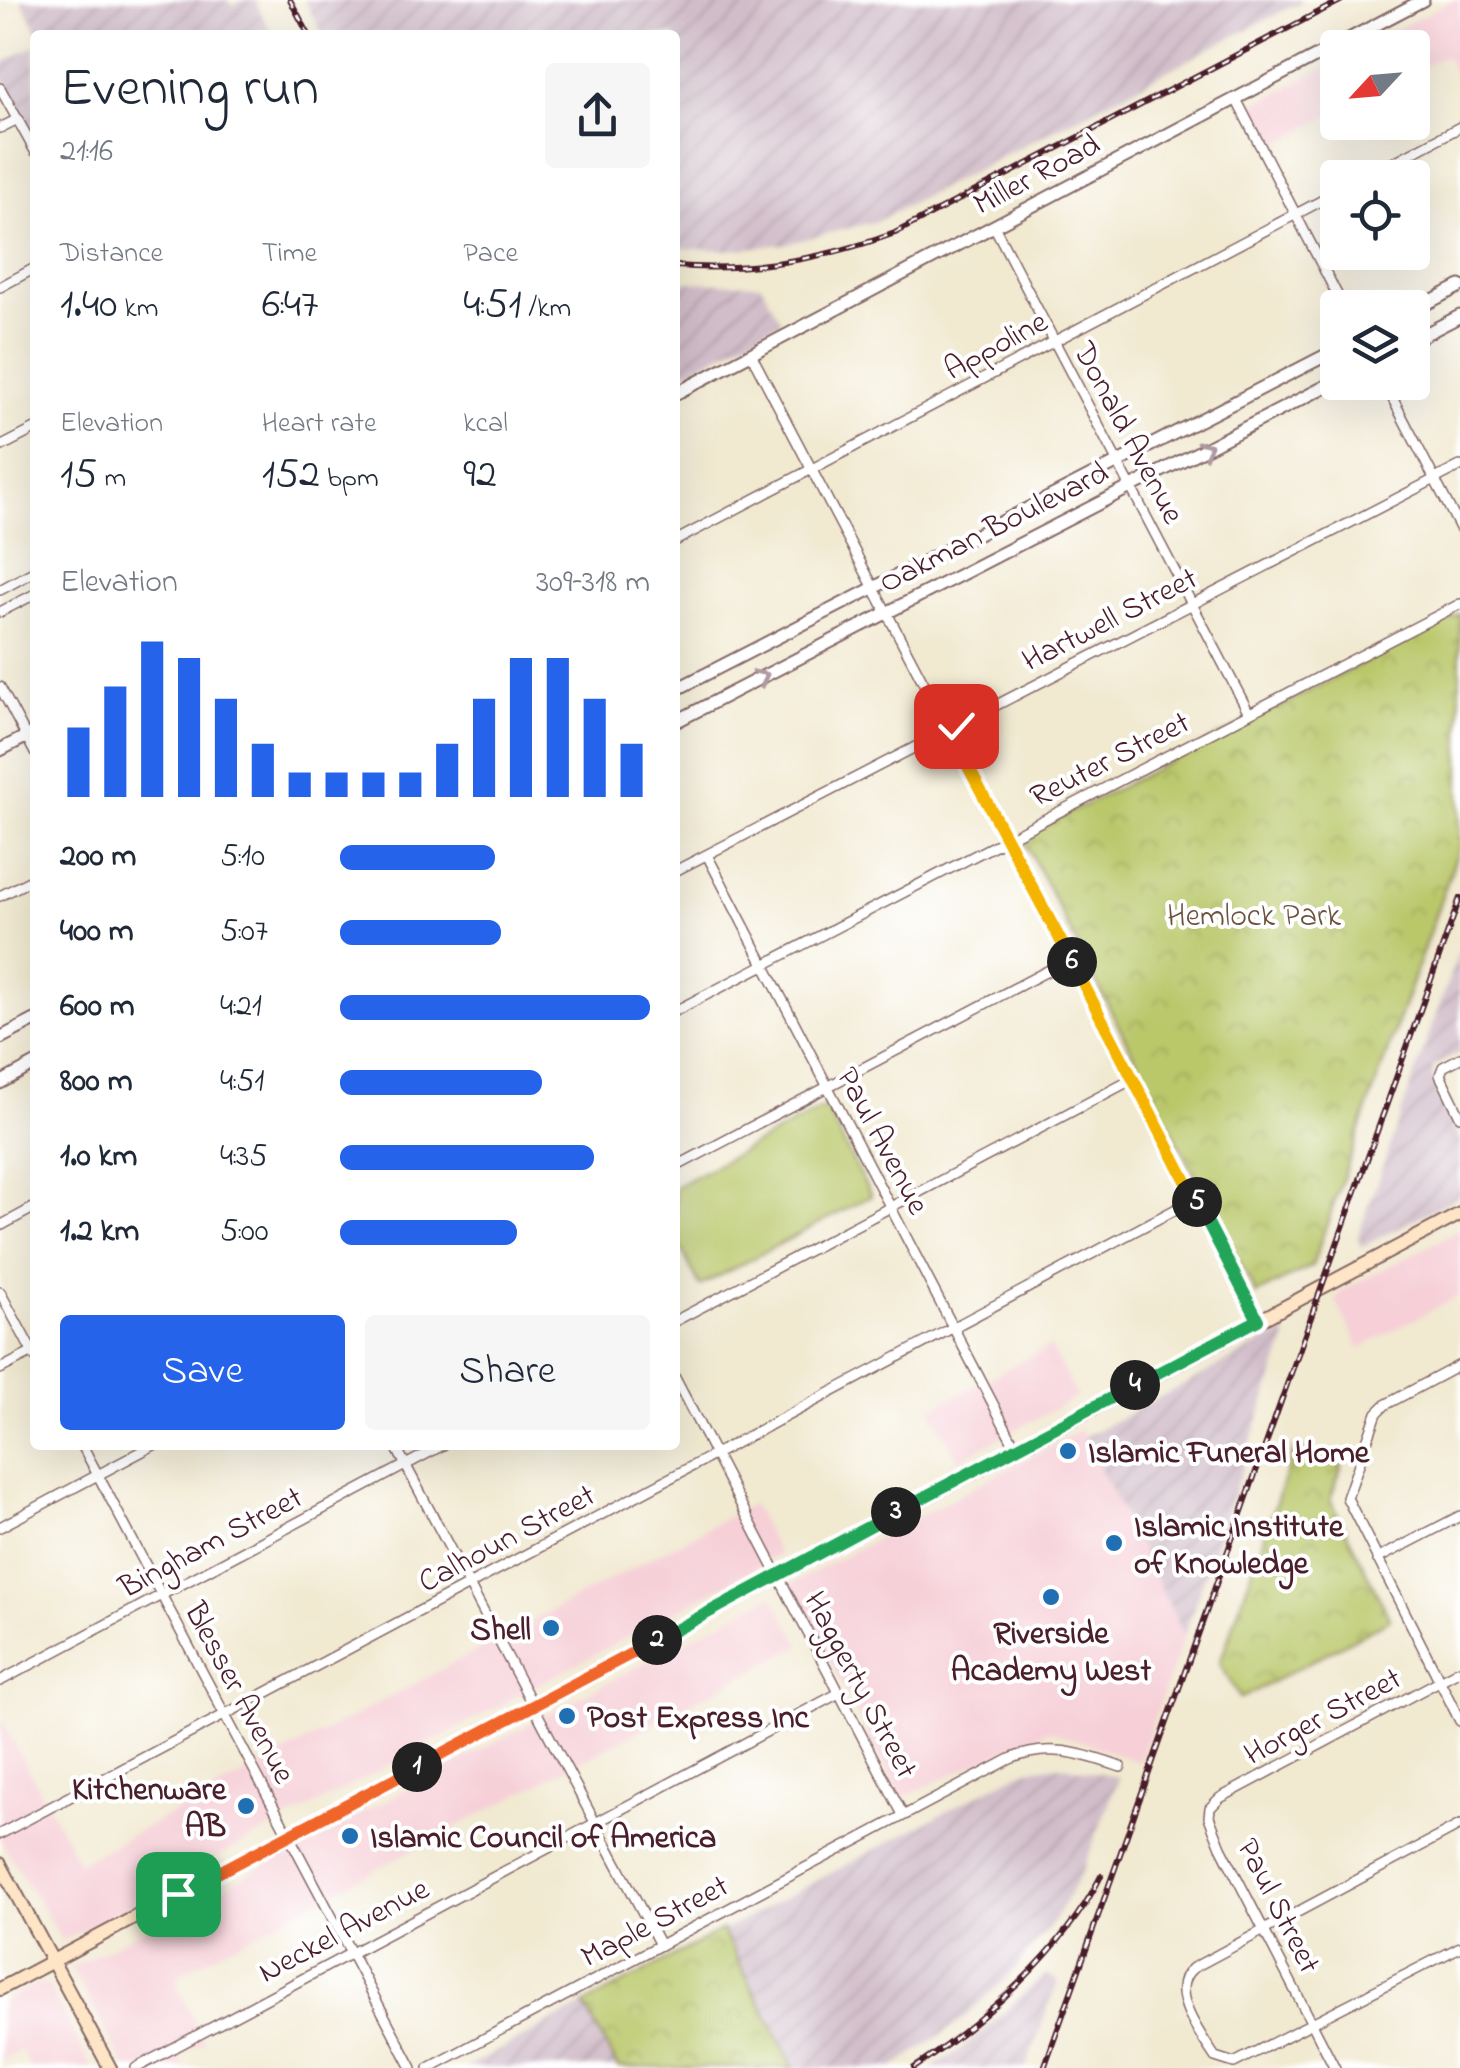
<!DOCTYPE html>
<meta charset="utf-8">
<style>
body{margin:0;font-family:"Indie Flower",sans-serif;background:#f6f6f7;color:#1f2937;height:100vh;display:flex;flex-direction:column;font-size:38px;white-space:nowrap}
*{box-sizing:border-box;margin:0}
p{font-size:32px;color:#747a83}
.icon{flex:none;width:55px;height:55px;fill:none;stroke:currentColor;stroke-width:2;stroke-linecap:round;stroke-linejoin:round}
.map{position:relative;flex:1;overflow:hidden}
.sheet{position:absolute;left:30px;top:30px;width:650px;height:1420px;display:flex;flex-direction:column;background:#fff;border-radius:10px;box-shadow:0 10px 40px #0002}
.sheet>*{flex:none}
.needle{width:65px;rotate:244deg}
.fabs{position:absolute;left:1320px;top:30px;display:grid;gap:20px}
.fabs a{display:grid;place-items:center;width:110px;height:110px;border-radius:10px;background:#fff;box-shadow:0 10px 40px #0002;font-size:50px}
.pin{position:absolute;display:grid;place-items:center;width:85px;height:85px;color:#fff;margin:-42px;border-radius:20px;box-shadow:0 5px 15px #0006}
.km{position:absolute;width:50px;height:50px;margin:-25px;border-radius:50%;background:#222;color:#fff;font-size:28px;line-height:50px;text-align:center}
.round{display:grid;place-items:center;flex:none;width:105px;height:105px;border-radius:10px;background:#f6f6f7}
.headline{display:flex;align-items:center;justify-content:space-between;height:170px;padding:0 30px}
h1{font-size:55px;font-weight:600;line-height:75px}
.stats{display:grid;grid-template-columns:repeat(3,1fr);gap:15px;height:170px;padding:10px 30px}
.stats div{display:grid;align-content:center}
.stats b{font-size:42px;font-weight:600}
.stats small{font-size:28px;font-weight:400}
.stats p{font-size:28px}
.chart{height:280px;padding:20px 30px}
.chart p{display:flex;justify-content:space-between}
.chart svg{width:100%;height:180px;margin-top:10px;stroke:#2563eb;stroke-width:6}
.button{display:flex;gap:20px;margin-top:auto;padding:20px 30px}
.button a{flex:1;height:115px;border-radius:10px;background:#2563eb;color:#fff;font-size:40px;font-weight:600;line-height:115px;text-align:center}
.button a+a{background:#f6f6f7;color:#1f2937}
ul{padding:0 30px;list-style:none;font-size:32px}
li{display:grid;grid-template-columns:160px 120px 1fr;align-items:center;height:75px}
li i{height:25px;border-radius:12px;background:#2563eb}
.map>svg:first-child{display:block}
.built{fill:#f6cfd7}
.industrial{fill:url(#industrial-furrows)}
.grass{fill:#bac86a;stroke:#82744a;stroke-width:2.5}
.park{fill:url(#park-crowns);stroke:#82744a;stroke-width:2.5}
.lines{fill:none;stroke-linecap:round;stroke-linejoin:round}
.minor-casing{stroke:#846665;stroke-width:12}
.tertiary-casing{stroke:#846665;stroke-width:15}
.secondary-casing{stroke:#846665;stroke-width:16}
.minor{stroke:#fff;stroke-width:9}
.tertiary{stroke:#fff;stroke-width:11}
.secondary{stroke:#fde5c5;stroke-width:12}
.rail-casing{stroke:#4a1f2b;stroke-width:6}
.rail{stroke:#fff;stroke-width:2.5;stroke-dasharray:8;stroke-linecap:butt}
.oneway{stroke:#ae9aa0}
.split-1-casing{stroke:#fff;stroke-width:20}
.split-2-casing{stroke:#fff;stroke-width:20}
.split-3-casing{stroke:#fff;stroke-width:20}
.split-4-casing{stroke:#fff;stroke-width:20}
.split-5-casing{stroke:#fff;stroke-width:20}
.split-6-casing{stroke:#fff;stroke-width:20}
.split-7-casing{stroke:#fff;stroke-width:20}
.split-1{stroke:#f0652b;stroke-width:12}
.split-2{stroke:#f0652b;stroke-width:12}
.split-3{stroke:#22a559;stroke-width:12}
.split-4{stroke:#22a559;stroke-width:12}
.split-5{stroke:#22a559;stroke-width:12}
.split-6{stroke:#f5b400;stroke-width:12}
.split-7{stroke:#f5b400;stroke-width:12}
.poi-dot{fill:#1f6fb2;stroke:#fff;stroke-width:4}
.labels{text-anchor:middle;stroke-width:8;stroke-linejoin:round;paint-order:stroke}
.street-label{font-size:32px;fill:#4a1f2b;stroke:#fff}
.park-label{font-size:32px;fill:#6c523e;stroke:#fff}
.poi-label{font-size:32px;font-weight:bold;fill:#4a1f2b;stroke:#fff;text-anchor:start}
</style>
<div class="map">
<svg width="1460" height="2068" viewBox="0 0 1460 2068">
<defs>
<pattern id="industrial-furrows" width="10" height="10" patternUnits="userSpaceOnUse" patternTransform="scale(2.5)"><rect width="10" height="10" fill="#d1bdc9"/><path d="M-1 1l2-2M0 10L10 0M9 11l2-2" fill="none" stroke="#b5a2ad"/></pattern>
<pattern id="park-crowns" width="20" height="18" patternUnits="userSpaceOnUse" patternTransform="scale(2.5)"><rect width="20" height="18" fill="#bac86a"/><path d="M2 6a3 3 0 1 1 6 0M12 15a3 3 0 1 1 6 0" fill="none" stroke="#a1ab5c"/></pattern>
</defs>
<rect width="100%" height="100%" fill="#fff"/>
<filter id="ink" filterUnits="userSpaceOnUse"><feTurbulence type="fractalNoise" baseFrequency=".01" numOctaves="2"/><feDisplacementMap in="SourceGraphic" scale="20" xChannelSelector="R" yChannelSelector="G"/><feConvolveMatrix kernelMatrix="1 2 1 2 8 2 1 2 1" color-interpolation-filters="sRGB"/></filter>
<filter id="wash" filterUnits="userSpaceOnUse"><feTurbulence type="fractalNoise" baseFrequency=".0048" numOctaves="4" result="noise"/><feDisplacementMap in="SourceGraphic" scale="40" xChannelSelector="R" yChannelSelector="G"/><feGaussianBlur stdDeviation="2.25" result="paint"/><feColorMatrix in="noise" values="0 0 0 0 0 0 0 0 0 0 0 0 0 0 0 0 0 1.4 0 .05"/><feComposite in="paint" operator="in"/></filter>
<g filter="url(#wash)">
<rect width="100%" height="100%" fill="#f1e9d0"/>
<g class="built">
<path d="M1453,0H1460V84L1445,55L1413,72L1412,48L1363,47Z"/>
<path d="M1337,61V112L1271,147L1250,107Z"/>
<path d="M1460,1230V1295L1360,1348L1336,1301L1342,1291Z"/>
<path d="M1050,1346L1077,1397L958,1460L931,1409Z"/>
<path d="M1081,1430L1184,1635L1139,1762L1049,1730L901,1798L790,1585Z"/>
<path d="M752,1504L779,1555L62,1941L0,1839V1717L79,1863Z"/>
<path d="M772,1595L801,1645L180,1973L177,1985L204,2042L178,2056L184,2068H126L71,1968Z"/>
<path d="M37,1983L48,1986L92,2068H29L21,2050L0,2060V2003Z"/>
</g>
<g class="industrial">
<path d="M21,0H228L232,6L243,0H255L272,35H40Z"/>
<path d="M304,0H1304L877,221L785,244L729,250L675,248V35H323Z"/>
<path d="M35,46V137L0,72V64Z"/>
<path d="M675,282L761,284L781,321L675,378Z"/>
<path d="M1460,947V1053L1433,1067V1085L1460,1140V1195L1361,1247L1358,1236Z"/>
<path d="M1284,1332L1287,1338L1184,1635L1084,1437Z"/>
<path d="M1059,1765L1119,1777L1081,1874L1054,1920L1013,1972L962,2020L893,2068H466L1024,1770Z"/>
<path d="M1046,1974L1058,1981L1026,2068H932L963,2048Z"/>
</g>
<path class="grass" d="M825,1107L871,1196L700,1286L675,1236V1187Z"/>
<g class="park">
<path d="M1460,614V845L1312,1266L1256,1294L1022,837Z"/>
<path d="M1295,1448L1342,1466L1330,1499L1390,1619L1240,1699L1220,1663Z"/>
<path d="M722,1930L794,2068H618L584,2005Z"/>
</g>
</g>
<g filter="url(#ink)">
<g class="lines">
<g class="minor-casing">
<g id="minor">
<path d="M0,88L35,151"/>
<path d="M1236,99L1344,308"/>
<path d="M0,128L18,119"/>
<path d="M1364,178L1460,127"/>
<path d="M994,226L1249,713"/>
<path d="M0,287L35,268"/>
<path d="M751,354L1258,1320"/>
<path d="M1384,382L1460,528"/>
<path d="M0,447L35,429"/>
<path d="M675,541L1338,192"/>
<path d="M0,590L35,571"/>
<path d="M0,612L35,594"/>
<path d="M0,687L35,753"/>
<path d="M707,855L1016,1448"/>
<path d="M675,871L1460,466"/>
<path d="M0,896L35,878"/>
<path d="M675,1011L1460,604"/>
<path d="M1460,1058L1443,1067L1440,1075L1460,1116"/>
<path d="M675,1167L1070,959"/>
<path d="M0,1226L35,1207"/>
<path d="M0,1292L35,1357"/>
<path d="M675,1321L1133,1079"/>
<path d="M1460,1365L1385,1405L1377,1413L1347,1498L1460,1721"/>
<path d="M0,1369L35,1351"/>
<path d="M675,1378L903,1815"/>
<path d="M82,1445L412,2068"/>
<path d="M395,1445L660,1945"/>
<path d="M0,1527L154,1445"/>
<path d="M1377,1559L1460,1516"/>
<path d="M0,1681L443,1445"/>
<path d="M1460,1825L1193,1968C1166,1989 1200,2034 1215,2057L1234,2063L1460,1947"/>
<path d="M0,1834L1195,1199"/>
<path d="M136,2068L839,1693"/>
<path d="M429,2068L1010,1759C1050,1742 1082,1754 1121,1767"/>
<path d="M1335,2068L1221,1847L1209,1817L1210,1808L1220,1798L1460,1670"/>
</g>
</g>
<g class="tertiary-casing">
<g id="tertiary">
<path d="M1412,311L1460,286"/>
<path d="M1412,341L1460,316"/>
<path d="M675,394L1423,0"/>
<path d="M675,690L1338,349"/>
<path d="M675,722L1338,380"/>
<path d="M0,750L35,732"/>
<path d="M0,1038L35,1020"/>
<path d="M0,1083L35,1064"/>
</g>
</g>
<g class="secondary-casing">
<g id="secondary">
<path d="M0,1864L110,2068"/>
<path d="M0,1989L1460,1214"/>
</g>
</g>
<use href="#minor" class="minor"/>
<use href="#tertiary" class="tertiary"/>
<use href="#secondary" class="secondary"/>
<g class="rail-casing">
<g id="rail">
<path d="M290,0L309,35"/>
<path d="M675,266C751,272 824,259 895,233L1342,0"/>
<path d="M914,2068C982,2023 1064,1950 1101,1876"/>
<path d="M1044,2068L1460,898"/>
</g>
</g>
<use href="#rail" class="rail"/>
</g>
<defs><path id="oneway-chevron" d="M-2-3.5L2.5 0L-2 3.5" fill="none" stroke-width="1.6" stroke-linecap="round" stroke-linejoin="round" transform="scale(2.5)"/></defs>
<g class="oneway">
<use href="#oneway-chevron" transform="translate(1206 448) rotate(-27)"/>
<use href="#oneway-chevron" transform="translate(762 677) rotate(-27)"/>
</g>
</g>
<g class="lines" filter="url(#ink)">
<g class="split-1-casing">
<path id="split-1" d="M178,1894L417,1767"/>
</g>
<g class="split-2-casing">
<path id="split-2" d="M417,1767L657,1640"/>
</g>
<g class="split-3-casing">
<path id="split-3" d="M657,1640L896,1512"/>
</g>
<g class="split-4-casing">
<path id="split-4" d="M896,1512L1135,1385"/>
</g>
<g class="split-5-casing">
<path id="split-5" d="M1135,1385L1258,1320L1197,1202"/>
</g>
<g class="split-6-casing">
<path id="split-6" d="M1072,962L1197,1202"/>
</g>
<g class="split-7-casing">
<path id="split-7" d="M956,726L948,729L1072,962"/>
</g>
<use href="#split-1" class="split-1"/>
<use href="#split-2" class="split-2"/>
<use href="#split-3" class="split-3"/>
<use href="#split-4" class="split-4"/>
<use href="#split-5" class="split-5"/>
<use href="#split-6" class="split-6"/>
<use href="#split-7" class="split-7"/>
</g>
<g class="poi-dot">
<circle cx="1068" cy="1451" r="10"/>
<circle cx="1114" cy="1543" r="10"/>
<circle cx="1051" cy="1597" r="10"/>
<circle cx="551" cy="1628" r="10"/>
<circle cx="567" cy="1716" r="10"/>
<circle cx="246" cy="1806" r="10"/>
<circle cx="350" cy="1836" r="10"/>
</g>
<g class="labels">
<g class="street-label">
<text transform="translate(1036 173) rotate(-28)" y="11">Miller Road</text>
<text transform="translate(995 344) rotate(-28)" y="11">Appoline</text>
<text transform="translate(1130 432) rotate(62)" y="11">Donald Avenue</text>
<text transform="translate(993 526) rotate(-27)" y="11">Oakman Boulevard</text>
<text transform="translate(1109 618) rotate(-27)" y="11">Hartwell Street</text>
<text transform="translate(1109 758) rotate(-27)" y="11">Reuter Street</text>
<text transform="translate(884 1140) rotate(62)" y="11">Paul Avenue</text>
<text transform="translate(506 1537) rotate(-28)" y="11">Calhoun Street</text>
<text transform="translate(210 1541) rotate(-28)" y="11">Bingham Street</text>
<text transform="translate(862 1684) rotate(62)" y="11">Haggerty Street</text>
<text transform="translate(241 1692) rotate(62)" y="11">Blesser Avenue</text>
<text transform="translate(1322 1715) rotate(-28)" y="11">Horger Street</text>
<text transform="translate(1280 1905) rotate(63)" y="11">Paul Street</text>
<text transform="translate(654 1920) rotate(-28)" y="11">Maple Street</text>
<text transform="translate(343 1929) rotate(-28)" y="11">Neckel Avenue</text>
</g>
<g class="park-label">
<text x="1254" y="925">Hemlock Park</text>
</g>
<g class="poi-label">
<text x="1088" y="1462">Islamic Funeral Home</text>
<text x="1134" y="1536">Islamic Institute<tspan x="1134" dy="37">of Knowledge</tspan></text>
<text x="531" y="1639" text-anchor="end">Shell</text>
<text x="1051" y="1643" text-anchor="middle">Riverside<tspan x="1051" dy="37">Academy West</tspan></text>
<text x="587" y="1727">Post Express Inc</text>
<text x="226" y="1799" text-anchor="end">Kitchenware<tspan x="226" dy="37">AB</tspan></text>
<text x="370" y="1847">Islamic Council of America</text>
</g>
</g>
</svg>
<div class="fabs">
<a><svg class="needle" viewBox="-14 -14 28 28"><path d="M0-13l5 13h-10z" fill="#e53935"/><path d="M0 13l5-13h-10z" fill="#747a83"/></svg></a>
<a><svg class="icon" aria-label="locate" viewBox="0 0 24 24"><circle cx="12" cy="12" r="6"/><path d="M12 2v4M12 18v4M2 12h4M18 12h4"/></svg></a>
<a><svg class="icon" aria-label="layers" viewBox="0 0 24 24"><path d="M12 4l9 5-9 5-9-5zM3 14l9 5 9-5"/></svg></a>
</div>
<div class="pin" style="left:178px;top:1894px;background:#1e9e55"><svg class="icon" aria-label="arrive" viewBox="0 0 24 24"><path d="M6 21V4h12l-3 4 3 4H6"/></svg></div>
<div class="pin" style="left:956px;top:726px;background:#d93025"><svg class="icon" aria-label="check" viewBox="0 0 24 24"><path d="M5 12l5 5 9-10"/></svg></div>
<b class="km" style="left:417px;top:1767px">1</b>
<b class="km" style="left:657px;top:1640px">2</b>
<b class="km" style="left:896px;top:1512px">3</b>
<b class="km" style="left:1135px;top:1385px">4</b>
<b class="km" style="left:1197px;top:1202px">5</b>
<b class="km" style="left:1072px;top:962px">6</b>
<section class="sheet">
<div class="headline"><div><h1>Evening run</h1><p>21:16</p></div><a class="round"><svg class="icon" aria-label="share" viewBox="0 0 24 24"><path d="M12 15V3M7 8l5-5 5 5M5 13v7h14v-7"/></svg></a></div>
<div class="stats">
<div><p>Distance</p><b>1.40<small> km</small></b></div>
<div><p>Time</p><b>6:47</b></div>
<div><p>Pace</p><b>4:51<small> /km</small></b></div>
</div>
<div class="stats">
<div><p>Elevation</p><b>15<small> m</small></b></div>
<div><p>Heart rate</p><b>152<small> bpm</small></b></div>
<div><p>kcal</p><b>92</b></div>
</div>
<div class="chart"><p><span>Elevation</span>309–318 m</p>
<svg viewBox="0 0 160 44" preserveAspectRatio="none"><path d="M5 44V27M15 44V17M25 44V6M35 44V10M45 44V20M55 44V31M65 44V38M75 44V38M85 44V38M95 44V38M105 44V31M115 44V20M125 44V10M135 44V10M145 44V20M155 44V31"/></svg>
</div>
<ul>
<li><b>200 m</b>5:10<i style="width:50%"></i></li>
<li><b>400 m</b>5:07<i style="width:52%"></i></li>
<li><b>600 m</b>4:21<i style="width:100%"></i></li>
<li><b>800 m</b>4:51<i style="width:65%"></i></li>
<li><b>1.0 km</b>4:35<i style="width:82%"></i></li>
<li><b>1.2 km</b>5:00<i style="width:57%"></i></li>
</ul>
<div class="button"><a>Save</a><a>Share</a></div>
</section>
</div>
